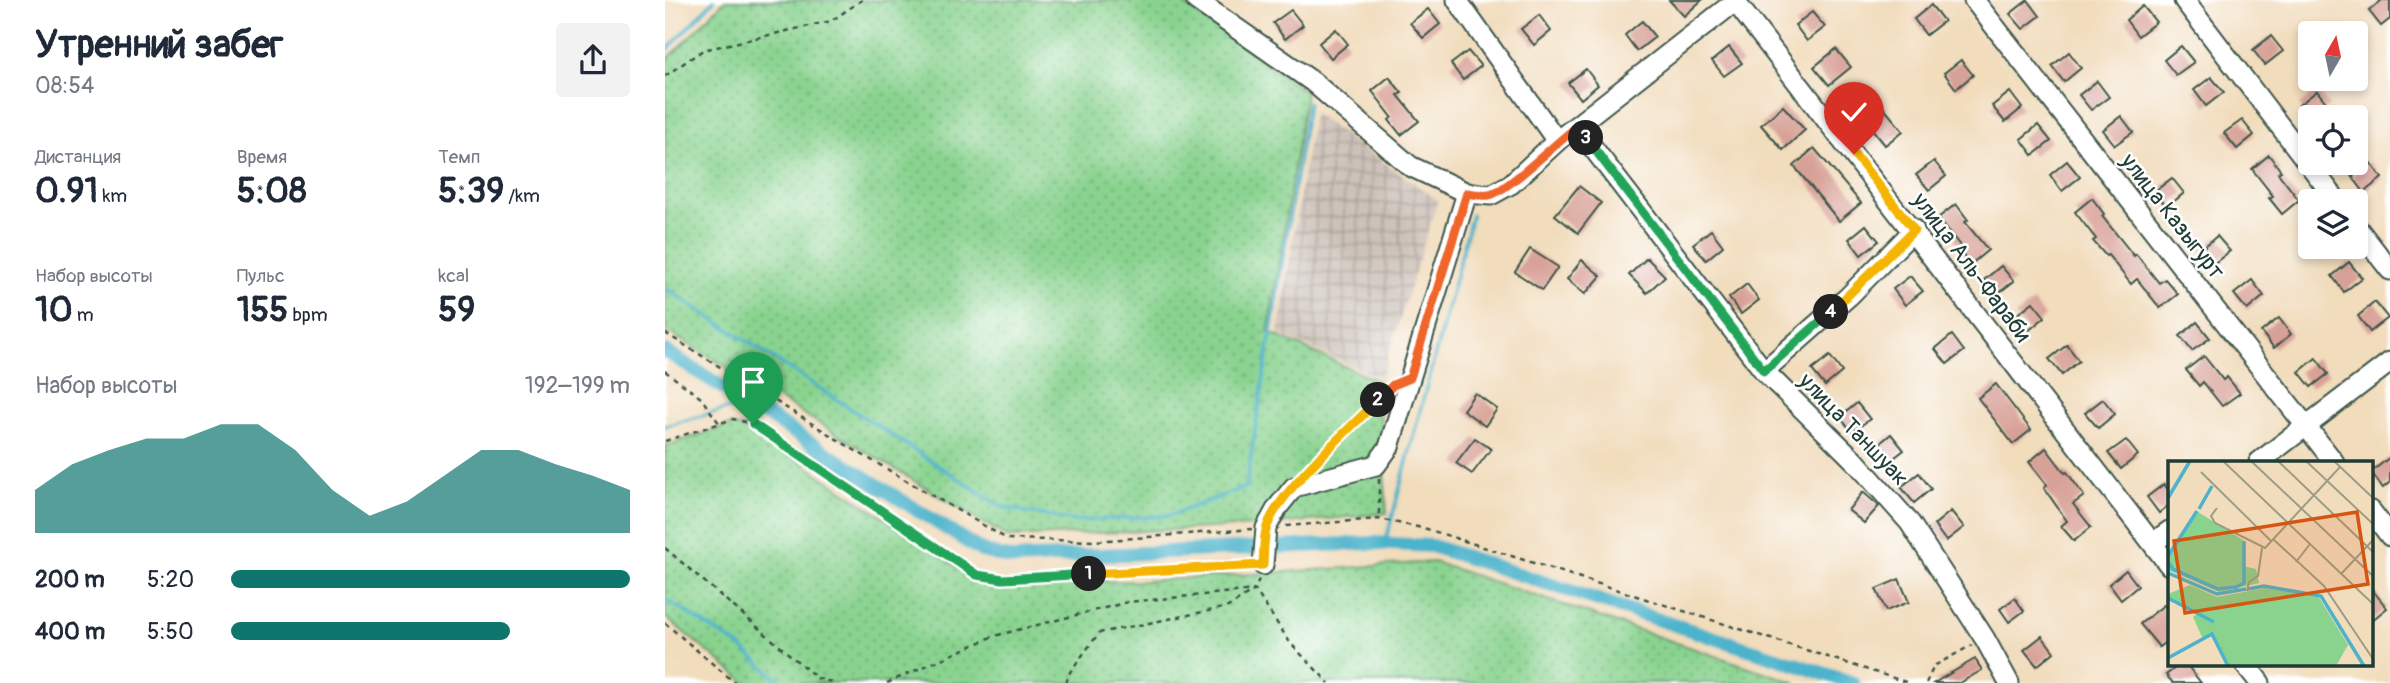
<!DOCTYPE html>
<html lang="ru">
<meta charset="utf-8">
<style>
body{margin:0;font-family:Pangolin,sans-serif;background:#f2f2f3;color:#1f2937;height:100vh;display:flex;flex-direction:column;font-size:26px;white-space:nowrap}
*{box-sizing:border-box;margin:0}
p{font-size:23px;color:#747a83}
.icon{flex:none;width:38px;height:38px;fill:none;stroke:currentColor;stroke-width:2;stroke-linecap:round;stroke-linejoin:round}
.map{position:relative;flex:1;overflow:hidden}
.side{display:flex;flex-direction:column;background:#fff;width:665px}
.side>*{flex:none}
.needle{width:46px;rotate:9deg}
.fabs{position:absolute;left:1633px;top:21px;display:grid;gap:14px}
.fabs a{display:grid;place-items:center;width:70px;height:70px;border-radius:7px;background:#fff;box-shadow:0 4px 10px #0003;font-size:35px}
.pin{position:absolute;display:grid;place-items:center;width:60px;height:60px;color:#fff;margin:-72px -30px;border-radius:50% 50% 50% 0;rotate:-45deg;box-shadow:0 0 7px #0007}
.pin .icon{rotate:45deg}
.km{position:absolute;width:35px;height:35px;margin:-18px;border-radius:50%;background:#222;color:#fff;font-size:19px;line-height:35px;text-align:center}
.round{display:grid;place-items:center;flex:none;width:74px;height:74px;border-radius:7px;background:#f2f2f3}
.summary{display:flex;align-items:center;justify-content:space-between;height:119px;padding:0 35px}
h1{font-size:38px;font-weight:800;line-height:52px}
.stats{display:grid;grid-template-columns:repeat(3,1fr);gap:10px;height:119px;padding:7px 35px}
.stats div{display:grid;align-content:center}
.stats b{font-size:35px;font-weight:800}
.stats small{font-size:19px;font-weight:400}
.stats p{font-size:19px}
.chart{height:196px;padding:14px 35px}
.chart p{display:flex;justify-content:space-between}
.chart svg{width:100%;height:126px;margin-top:7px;fill:#0f766e;opacity:.7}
ul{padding:0 35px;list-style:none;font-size:23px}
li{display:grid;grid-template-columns:112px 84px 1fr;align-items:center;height:52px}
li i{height:18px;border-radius:9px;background:#0f766e}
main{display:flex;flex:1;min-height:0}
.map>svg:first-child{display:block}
.industrial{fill:url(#industrial-grid)}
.grass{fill:url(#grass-dots);stroke:#548862;stroke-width:2}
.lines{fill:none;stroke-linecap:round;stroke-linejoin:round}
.stream{stroke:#4cb3cb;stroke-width:3.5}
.canal{stroke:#4cb3cb;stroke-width:14}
.building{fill:#d8a197}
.minor-casing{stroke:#3e5548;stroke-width:23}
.path{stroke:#3e5548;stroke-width:2.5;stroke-dasharray:5 5;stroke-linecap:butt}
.minor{stroke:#fff;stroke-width:19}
.split-1-casing{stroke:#fff;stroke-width:14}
.split-2-casing{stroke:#fff;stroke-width:14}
.split-3-casing{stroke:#fff;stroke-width:14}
.split-4-casing{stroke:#fff;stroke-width:14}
.split-5-casing{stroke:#fff;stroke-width:14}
.split-1{stroke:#22a559;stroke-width:9}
.split-2{stroke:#f5b400;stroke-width:9}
.split-3{stroke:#f0652b;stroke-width:9}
.split-4{stroke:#22a559;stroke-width:9}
.split-5{stroke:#f5b400;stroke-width:9}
.labels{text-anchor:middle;stroke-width:5;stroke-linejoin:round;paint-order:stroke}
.street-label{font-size:23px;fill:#1f3d34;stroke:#fff}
.inset-river{fill:none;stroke:#4cb3cb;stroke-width:3.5}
.inset-road{fill:none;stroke:#9d9c86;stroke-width:2}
.view{fill:#d45610;fill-opacity:0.15;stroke:#d45610;stroke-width:3.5}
.inset-edge{fill:none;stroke:#1f3d34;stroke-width:3.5}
</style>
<main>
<section class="side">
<div class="summary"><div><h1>Утренний забег</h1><p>08:54</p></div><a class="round"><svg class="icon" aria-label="share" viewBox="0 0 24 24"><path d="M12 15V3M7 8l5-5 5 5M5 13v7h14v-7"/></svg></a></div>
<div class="stats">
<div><p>Дистанция</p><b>0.91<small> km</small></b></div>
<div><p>Время</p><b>5:08</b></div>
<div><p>Темп</p><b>5:39<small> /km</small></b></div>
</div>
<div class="stats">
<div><p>Набор высоты</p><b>10<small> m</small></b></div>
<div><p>Пульс</p><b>155<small> bpm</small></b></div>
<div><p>kcal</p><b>59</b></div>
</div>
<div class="chart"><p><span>Набор высоты</span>192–199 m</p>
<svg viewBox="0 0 160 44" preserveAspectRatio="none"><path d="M0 44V29L10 20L20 15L30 11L40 11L50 6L60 6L70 15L80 29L90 38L100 33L110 24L120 15L130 15L140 20L150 24L160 29V44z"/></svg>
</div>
<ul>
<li><b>200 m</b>5:20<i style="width:100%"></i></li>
<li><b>400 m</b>5:50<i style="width:70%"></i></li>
</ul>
</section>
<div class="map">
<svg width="1725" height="683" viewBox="0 0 1725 683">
<defs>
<pattern id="industrial-grid" width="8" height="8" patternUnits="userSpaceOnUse" patternTransform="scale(1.75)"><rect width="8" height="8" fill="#cdc2b9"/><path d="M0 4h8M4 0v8" fill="none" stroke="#a69f97"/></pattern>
<pattern id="grass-dots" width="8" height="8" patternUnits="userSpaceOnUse" patternTransform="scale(1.75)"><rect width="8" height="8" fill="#89d38f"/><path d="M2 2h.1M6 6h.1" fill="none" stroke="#6fac76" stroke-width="1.8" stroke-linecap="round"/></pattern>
</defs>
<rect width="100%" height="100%" fill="#fff"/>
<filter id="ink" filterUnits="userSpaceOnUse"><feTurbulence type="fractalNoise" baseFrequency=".0143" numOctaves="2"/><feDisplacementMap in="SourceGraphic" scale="14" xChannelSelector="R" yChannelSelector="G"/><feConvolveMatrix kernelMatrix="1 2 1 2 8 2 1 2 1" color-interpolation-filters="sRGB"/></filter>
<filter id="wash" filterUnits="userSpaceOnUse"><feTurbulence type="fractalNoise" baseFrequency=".00686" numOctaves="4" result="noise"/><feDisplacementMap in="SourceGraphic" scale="28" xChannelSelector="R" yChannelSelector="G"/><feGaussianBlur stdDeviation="1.57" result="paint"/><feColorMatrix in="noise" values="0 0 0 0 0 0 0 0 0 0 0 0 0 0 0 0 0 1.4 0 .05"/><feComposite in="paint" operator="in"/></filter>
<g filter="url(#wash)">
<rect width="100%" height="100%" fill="#f1dcbc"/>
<path class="industrial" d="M648,113L773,200L716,378L613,334Z"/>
<g class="grass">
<path d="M60,0H513L641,92L603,332L713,381L722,513L593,526L342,537L0,330V62Z"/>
<path d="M65,425L86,429L315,582L480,581L769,562L1132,683H81L0,617V446Z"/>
</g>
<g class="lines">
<g class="stream">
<path d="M0,52L49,0"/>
<path d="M0,288L337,507L408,521L503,516L581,487L643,102"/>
<path d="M0,426L84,403"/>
<path d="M720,544L807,215"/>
<path d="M0,599L76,647L117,683"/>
</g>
<g class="canal">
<path d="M0,351L317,551L348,559L589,548"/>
<path d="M610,547L707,543L767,546L1188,683"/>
</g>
</g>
<g id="blocks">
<g class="building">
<path d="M1004,0H1037L1019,16Z"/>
<path d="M1363,0L1375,16L1358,29L1345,14Z"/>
<path d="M1717,0H1725V19L1716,26L1704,11Z"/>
<path d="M1266,5L1279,21L1261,35L1249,19Z"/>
<path d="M1478,6L1491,22L1473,36L1461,20Z"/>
<path d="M763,9L775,24L758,38L745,23Z"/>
<path d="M626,10L638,25L620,39L608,23Z"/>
<path d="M1147,12L1160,27L1142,41L1130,25Z"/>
<path d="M874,15L886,31L869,45L856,29Z"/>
<path d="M977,21L990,37L972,51L960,35Z"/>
<path d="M671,29L683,44L666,58L654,43Z"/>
<path d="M1606,36L1618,51L1600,65L1588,50Z"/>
<path d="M1516,46L1529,62L1511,75L1499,60Z"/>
<path d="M1064,47L1077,63L1059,76L1047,61Z"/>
<path d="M1171,49L1186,67L1164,85L1149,67Z"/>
<path d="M803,51L816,66L798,80L786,64Z"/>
<path d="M1404,52L1416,68L1399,82L1387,66Z"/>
<path d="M1296,60L1308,75L1291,89L1279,73Z"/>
<path d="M921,69L933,85L916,99L903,83Z"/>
<path d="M724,77L737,93L733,95L754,121L736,135L724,120L727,117L707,91Z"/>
<path d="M1546,77L1559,92L1541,106L1529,90Z"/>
<path d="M1432,81L1444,97L1426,110L1414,95Z"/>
<path d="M1202,88L1238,131L1220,145L1185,102Z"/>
<path d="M1652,91L1664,106L1650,117L1645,118L1634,105Z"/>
<path d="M1345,92L1357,108L1340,122L1327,106Z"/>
<path d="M1118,106L1140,130L1118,150L1096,125Z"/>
<path d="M1456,116L1468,132L1450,145L1438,130Z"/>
<path d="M1577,120L1589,135L1572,149L1559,133Z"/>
<path d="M1373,125L1386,141L1368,155L1356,139Z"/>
<path d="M1149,148L1196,203L1174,221L1129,166Z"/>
<path d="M1604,155L1616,171L1613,173L1634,200L1617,214L1604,198L1608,196L1587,169Z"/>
<path d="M1269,161L1281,176L1264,190L1251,175Z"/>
<path d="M1402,161L1415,177L1397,191L1385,175Z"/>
<path d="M1705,162L1717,178L1699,192L1687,176Z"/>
<path d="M1507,178L1519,193L1502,207L1489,192Z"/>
<path d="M914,186L936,203L913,233L890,215Z"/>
<path d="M1427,198L1439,214L1437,216L1469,256L1471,254L1494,283L1500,279L1513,294L1495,308L1472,279L1466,284L1443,255L1441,256L1428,241L1431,239L1410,212Z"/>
<path d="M1291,204L1303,220L1300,222L1323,250L1306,264L1293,249L1296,247L1273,218Z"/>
<path d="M1201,225L1214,241L1196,255L1184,239Z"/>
<path d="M1046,230L1058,246L1041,260L1028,244Z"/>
<path d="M1552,236L1565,251L1547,265L1535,250Z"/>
<path d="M865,249L893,267L877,290L850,272Z"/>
<path d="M982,258L1000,276L982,293L964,275Z"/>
<path d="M917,260L936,276L920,294L902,279Z"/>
<path d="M1684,262L1697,278L1679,292L1667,276Z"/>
<path d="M1336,266L1349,281L1331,295L1319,280Z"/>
<path d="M1245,276L1258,291L1240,305L1228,289Z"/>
<path d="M1587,280L1599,296L1582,310L1569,294Z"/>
<path d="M1082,284L1094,300L1076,314L1064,298Z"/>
<path d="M1368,302L1380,317L1363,331L1350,316Z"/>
<path d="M1710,302L1723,318L1705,332L1693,316Z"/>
<path d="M1614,318L1626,334L1609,348L1596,332Z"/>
<path d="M1532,322L1545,338L1527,351L1515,336Z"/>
<path d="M1287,335L1299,351L1282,364L1270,349Z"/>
<path d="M1402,345L1414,361L1397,375L1384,359Z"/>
<path d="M1165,356L1177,372L1160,386L1147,370Z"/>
<path d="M1539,356L1558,380L1562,377L1575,393L1557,406L1538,382L1534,386L1521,370Z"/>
<path d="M1651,358L1663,374L1646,387L1634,372Z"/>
<path d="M1331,384L1366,430L1348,444L1313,398Z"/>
<path d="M810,393L832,409L820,426L798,410Z"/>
<path d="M1438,399L1450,414L1433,428L1420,413Z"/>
<path d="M1192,403L1205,419L1187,432L1175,417Z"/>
<path d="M1226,434L1239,450L1221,464L1209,448Z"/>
<path d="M810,438L826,449L807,474L791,463Z"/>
<path d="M1461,440L1473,455L1456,469L1443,453Z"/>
<path d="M1381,448L1400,473L1402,472L1419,496L1408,504L1426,527L1409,541L1396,526L1402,521L1379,488L1382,485L1364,462Z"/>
<path d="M1725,457V482L1718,488L1706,472Z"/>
<path d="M1254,473L1266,489L1249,503L1236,487Z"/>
<path d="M1499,484L1504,491V505L1494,513L1482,497Z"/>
<path d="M1198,492L1214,506L1199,523L1183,510Z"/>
<path d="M1286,511L1299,527L1281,541L1269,525Z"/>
<path d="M1461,570L1473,586L1456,600L1444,584Z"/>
<path d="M1234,579L1244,602L1221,611L1211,589Z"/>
<path d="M1706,588L1722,608L1706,621Z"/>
<path d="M1350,598L1359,611L1344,622L1335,609Z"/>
<path d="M1499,605L1504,611V639L1494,647L1475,624Z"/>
<path d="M1377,636L1389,652L1372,666L1359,650Z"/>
<path d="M1310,659L1317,670L1295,683H1269Z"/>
<path d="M1515,664H1521L1536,683H1508L1501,675Z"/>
</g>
</g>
</g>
<g filter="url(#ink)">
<use href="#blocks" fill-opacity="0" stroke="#3e5548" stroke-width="2"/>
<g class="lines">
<g class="minor-casing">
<g id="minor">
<path d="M531,0L648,82L745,166L802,193L826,195L846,184L892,141L1072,0"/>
<path d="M792,0L892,141"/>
<path d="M1069,0L1504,565"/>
<path d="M1309,0L1669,462"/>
<path d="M1519,0L1672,201"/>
<path d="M912,127L1099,371L1191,462L1245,523L1320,639L1344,683"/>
<path d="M1690,225L1725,270"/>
<path d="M1099,371L1184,296L1249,230"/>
<path d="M1594,462L1725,362"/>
<path d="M1706,511L1725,536"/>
<path d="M1488,543L1504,531"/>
<path d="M598,565L601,528L612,508L629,487L711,465L724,447L802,193"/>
<path d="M1580,664L1595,683"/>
</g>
</g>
<g class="path">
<path d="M0,76L38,50L166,21L197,0"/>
<path d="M0,333L196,454L342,539L431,541L587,529"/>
<path d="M0,371L36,398L54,423"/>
<path d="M0,441L68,419L88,424L312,575L339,579L583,566"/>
<path d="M651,464L724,389"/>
<path d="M714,479V517"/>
<path d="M621,526L714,519L762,529L1244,683"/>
<path d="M0,548L152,678L170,683"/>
<path d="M0,623L70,683"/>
<path d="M222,683L329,636L463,602L590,590L626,644L664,683"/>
<path d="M401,683L405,672L434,633L563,607L590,590L594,579"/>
<path d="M1261,683L1269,666L1307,645"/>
</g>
<use href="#minor" class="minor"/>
</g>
</g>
<g class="lines" filter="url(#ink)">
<g class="split-1-casing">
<path id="split-1" d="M88,424L312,575L338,579L424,574"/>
</g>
<g class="split-2-casing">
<path id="split-2" d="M424,574L598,565C599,553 598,538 602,527C613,492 685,429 713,400"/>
</g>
<g class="split-3-casing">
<path id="split-3" d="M713,400L728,385L745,378L802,193C809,194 817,196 824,195C840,193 894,140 912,127L921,138"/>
</g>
<g class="split-4-casing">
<path id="split-4" d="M921,138L1099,371L1166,312"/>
</g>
<g class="split-5-casing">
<path id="split-5" d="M1166,312L1249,230L1189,154"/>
</g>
<use href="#split-1" class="split-1"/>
<use href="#split-2" class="split-2"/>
<use href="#split-3" class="split-3"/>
<use href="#split-4" class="split-4"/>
<use href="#split-5" class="split-5"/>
</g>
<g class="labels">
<g class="street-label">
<text transform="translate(1508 216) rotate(52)" y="8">улица Казыгурт</text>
<text transform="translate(1307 267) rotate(53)" y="8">улица Аль-Фараби</text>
<text transform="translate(1189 429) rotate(46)" y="8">улица Таншуак</text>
</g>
</g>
<g transform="translate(1503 461)">
<rect width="205" height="205" fill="#f1dcbc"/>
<path d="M30,51L75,79V105L88,108L91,122L51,131L0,109V97ZM22,124L49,136L97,127L150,135L180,184L168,205H59L46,173L34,176L25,156L29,153L0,139V133Z" fill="#89d38f"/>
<path class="inset-river" d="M0,37L22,0M31,48L44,25M0,95L29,50M0,101L5,108L50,128L68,126L76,122V80M0,112L49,133L78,128M80,128L96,125L153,135L196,205M0,137L46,161M0,197L44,173L60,205"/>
<path class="inset-road" d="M55,0L205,143M83,0L205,115M110,0L205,91M138,0L205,63M166,0L205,37M33,11L103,80M49,47L43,55L47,62L97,87L172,6M105,78L156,125L205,198M128,101L142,83M173,113L205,79M79,130L81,121L90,115L94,87"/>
<path class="view" d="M189,51L200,123L17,152L6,80Z"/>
<rect width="205" height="205" class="inset-edge"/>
</g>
</svg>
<div class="fabs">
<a><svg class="needle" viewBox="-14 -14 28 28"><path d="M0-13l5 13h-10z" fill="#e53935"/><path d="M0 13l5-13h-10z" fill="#747a83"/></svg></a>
<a><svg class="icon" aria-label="locate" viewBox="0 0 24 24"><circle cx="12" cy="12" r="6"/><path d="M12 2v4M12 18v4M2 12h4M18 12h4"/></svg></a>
<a><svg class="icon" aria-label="layers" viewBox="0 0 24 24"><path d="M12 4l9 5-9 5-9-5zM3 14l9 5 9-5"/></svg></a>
</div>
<div class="pin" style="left:88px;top:424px;background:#1e9e55"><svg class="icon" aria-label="arrive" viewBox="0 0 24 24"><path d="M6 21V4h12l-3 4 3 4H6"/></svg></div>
<div class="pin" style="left:1189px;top:154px;background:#d93025"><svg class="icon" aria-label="check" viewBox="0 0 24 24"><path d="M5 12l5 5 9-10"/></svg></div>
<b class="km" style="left:424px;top:574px">1</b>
<b class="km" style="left:713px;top:400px">2</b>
<b class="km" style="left:921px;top:138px">3</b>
<b class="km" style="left:1166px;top:312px">4</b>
</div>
</main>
